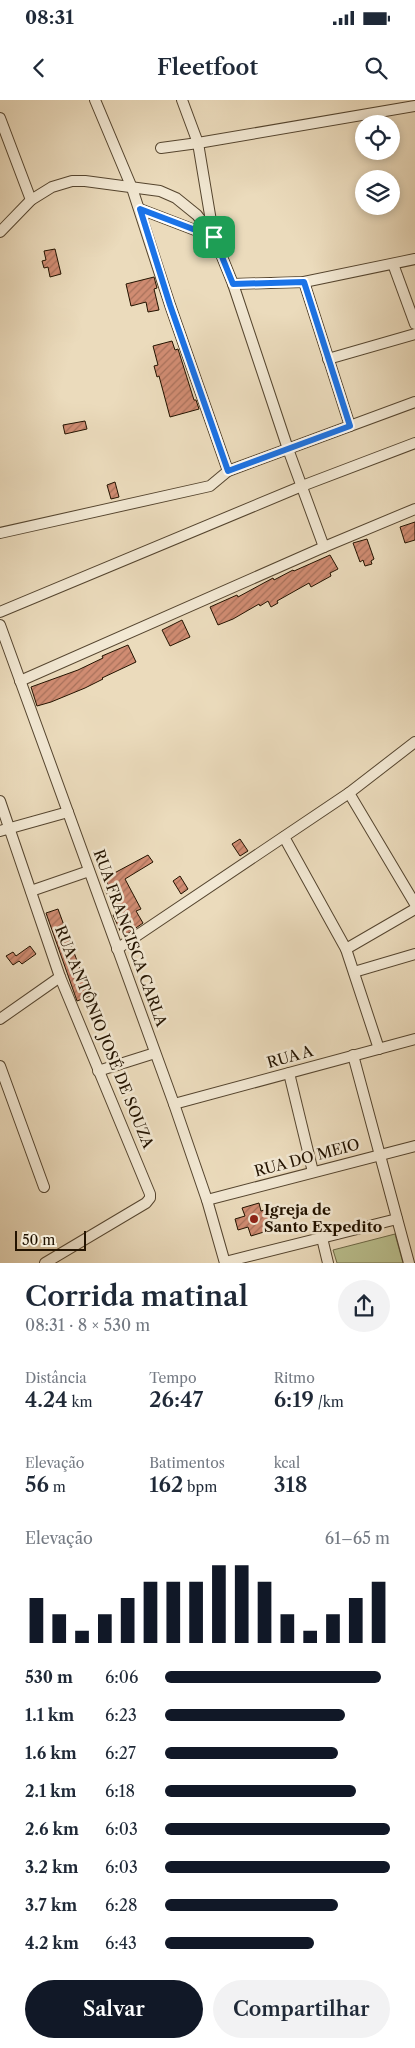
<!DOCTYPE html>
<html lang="pt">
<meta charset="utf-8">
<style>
body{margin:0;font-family:"Libre Caslon Text",serif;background:#f2f2f3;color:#1f2937;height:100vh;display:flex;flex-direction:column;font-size:19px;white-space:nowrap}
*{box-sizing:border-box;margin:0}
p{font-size:16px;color:#747a83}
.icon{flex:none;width:28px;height:28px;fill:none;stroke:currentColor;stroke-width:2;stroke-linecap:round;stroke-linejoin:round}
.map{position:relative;height:1163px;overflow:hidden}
.side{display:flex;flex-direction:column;background:#fff;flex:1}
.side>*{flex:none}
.controls{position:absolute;left:355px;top:15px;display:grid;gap:10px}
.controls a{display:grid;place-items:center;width:45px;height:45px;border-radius:50%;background:#fff;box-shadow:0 2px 8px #0003;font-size:25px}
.scale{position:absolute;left:15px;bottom:12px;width:71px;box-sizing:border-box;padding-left:5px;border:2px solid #231300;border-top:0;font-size:14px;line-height:18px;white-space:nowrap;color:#231300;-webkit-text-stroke:4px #f2e8d3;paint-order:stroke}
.pin{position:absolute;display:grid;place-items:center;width:42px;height:42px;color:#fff;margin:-21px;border-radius:10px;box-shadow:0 2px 8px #0006}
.round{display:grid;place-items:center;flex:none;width:52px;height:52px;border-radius:26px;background:#f2f2f3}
.head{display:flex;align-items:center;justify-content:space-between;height:85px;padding:0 25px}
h1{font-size:28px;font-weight:600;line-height:38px}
.figures{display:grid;grid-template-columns:repeat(3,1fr);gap:8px;height:85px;padding:5px 25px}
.figures div{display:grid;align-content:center}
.figures b{font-size:21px;font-weight:600}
.figures small{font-size:14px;font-weight:400}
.figures p{font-size:14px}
.chart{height:140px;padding:10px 25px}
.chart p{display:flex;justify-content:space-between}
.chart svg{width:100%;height:90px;margin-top:5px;stroke:#111827;stroke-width:6}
.button{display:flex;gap:10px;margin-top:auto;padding:10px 25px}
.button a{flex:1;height:58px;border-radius:30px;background:#111827;color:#fff;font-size:20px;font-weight:600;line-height:58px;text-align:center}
.button a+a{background:#f2f2f3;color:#1f2937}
ul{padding:0 25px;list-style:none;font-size:16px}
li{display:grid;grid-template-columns:80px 60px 1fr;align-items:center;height:38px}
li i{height:12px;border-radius:6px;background:#111827}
.status{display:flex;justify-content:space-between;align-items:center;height:35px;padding:0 25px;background:#fff;direction:ltr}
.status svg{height:14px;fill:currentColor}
header{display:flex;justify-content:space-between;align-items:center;height:65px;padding:0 25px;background:#fff;font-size:22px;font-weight:600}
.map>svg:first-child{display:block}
.park{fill:#bac08f;stroke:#6e6a48}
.building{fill:url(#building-hatch);stroke:#231300}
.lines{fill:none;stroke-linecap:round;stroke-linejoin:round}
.street-casing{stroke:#55452f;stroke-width:12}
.street{stroke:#f2e8d3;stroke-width:10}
.route-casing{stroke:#fff;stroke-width:10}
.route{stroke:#1a73e8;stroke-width:6}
.poi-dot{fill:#8f2418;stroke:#f2e8d3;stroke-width:2}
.labels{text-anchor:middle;stroke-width:5;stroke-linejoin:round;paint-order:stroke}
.street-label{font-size:15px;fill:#231300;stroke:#f2e8d3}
.poi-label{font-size:15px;font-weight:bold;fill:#231300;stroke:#f2e8d3;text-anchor:start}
</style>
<div class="status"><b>08:31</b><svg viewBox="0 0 49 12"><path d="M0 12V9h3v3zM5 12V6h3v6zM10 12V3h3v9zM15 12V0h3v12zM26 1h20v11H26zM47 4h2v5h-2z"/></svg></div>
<header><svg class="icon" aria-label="back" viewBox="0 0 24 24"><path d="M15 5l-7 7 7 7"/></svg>Fleetfoot<svg class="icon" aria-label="search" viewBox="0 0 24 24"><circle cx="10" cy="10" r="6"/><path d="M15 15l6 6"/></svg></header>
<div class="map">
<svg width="415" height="1163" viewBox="0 0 415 1163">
<defs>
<pattern id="building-hatch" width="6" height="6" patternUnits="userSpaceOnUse" patternTransform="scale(1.25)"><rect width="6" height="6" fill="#d08c72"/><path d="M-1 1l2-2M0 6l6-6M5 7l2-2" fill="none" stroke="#a8715b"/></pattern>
</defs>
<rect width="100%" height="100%" fill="#ebdbbc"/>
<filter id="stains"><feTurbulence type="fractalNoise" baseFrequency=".004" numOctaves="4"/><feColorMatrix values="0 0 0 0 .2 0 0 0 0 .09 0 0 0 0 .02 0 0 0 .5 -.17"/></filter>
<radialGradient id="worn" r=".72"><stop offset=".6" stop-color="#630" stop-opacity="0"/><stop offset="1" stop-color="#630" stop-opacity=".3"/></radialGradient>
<path class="park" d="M395,1134L403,1163H337L333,1150Z"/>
<g class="building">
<path d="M55,149L61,174L50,177L48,167L44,168L42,161L46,160L44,151Z"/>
<path d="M154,177L157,188L154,189L159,210L148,212L146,202L131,206L126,184Z"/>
<path d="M172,241L175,250L178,249L194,300H196L199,309L170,317L159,276L157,277L154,266L158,265L153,246Z"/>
<path d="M85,321L87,329L65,334L63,325Z"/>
<path d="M115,382L119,397L111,399L107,385Z"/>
<path d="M415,422V440L405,443L400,427Z"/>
<path d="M367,439L374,459L371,461L372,464L365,466L363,460L360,462L353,443Z"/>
<path d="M330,455L338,469L330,473L331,476L311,487L309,483L277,501L278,503L271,507L268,501L260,506L259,504L233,519L218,525L210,507L237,495L238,497L273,478L274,480L293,470L294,471Z"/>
<path d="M182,520L190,537L170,546L162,530Z"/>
<path d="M128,545L136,562L102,578L103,579L85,588L51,602L37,606L31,587L78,570L103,558L102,556Z"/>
<path d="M240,739L248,751L240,756L232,744Z"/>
<path d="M148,755L153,762L125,779L141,809L136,811L143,823L123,837L113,815L117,813L105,790L109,787L105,778Z"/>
<path d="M180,776L188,789L181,794L173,781Z"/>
<path d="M58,809L90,896L77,901L46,813Z"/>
<path d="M30,846L36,854L22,864L19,861L13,865L6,856L13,852L16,856Z"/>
<path d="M259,1103L261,1111L271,1108L274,1120L264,1122L267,1131L251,1136L248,1127L238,1130L235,1119L245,1116L242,1108Z"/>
</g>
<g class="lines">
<g class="street-casing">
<g id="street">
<path d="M95,0L132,88L170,205L228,371"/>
<path d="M182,0L198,43L213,133"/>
<path d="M0,18L31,100"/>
<path d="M161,48L198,43L415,6"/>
<path d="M140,109L213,137"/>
<path d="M0,132L31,100L52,87L72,81H85L160,91L176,98L197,115L214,137L233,184L288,349L324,447"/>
<path d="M393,164L415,224"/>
<path d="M304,182L350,326"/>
<path d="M233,184L304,182L415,159"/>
<path d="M328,259L415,234"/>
<path d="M0,433L210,386L228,371L415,302"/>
<path d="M0,512L302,386L415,343"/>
<path d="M0,525L174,1004L207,1100L225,1163"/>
<path d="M20,581L324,447L415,409"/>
<path d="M349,693L415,804"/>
<path d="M0,701L60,877L150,1094V1098L146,1103L45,1163"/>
<path d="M0,731L68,712"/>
<path d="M284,737L346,849L379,949"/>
<path d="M31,791L89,771"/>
<path d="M117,849L349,693L415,642"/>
<path d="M346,849L415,809"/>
<path d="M354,872L415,854"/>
<path d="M0,919L60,877"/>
<path d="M353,955L409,1163"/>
<path d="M0,966L44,1087"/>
<path d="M98,971L155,953"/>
<path d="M289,973L313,1072"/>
<path d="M174,1004L415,939"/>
<path d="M207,1100L415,1046"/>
<path d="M322,1138L328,1163"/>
<path d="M225,1162L397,1119"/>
</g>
</g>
<use href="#street" class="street"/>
</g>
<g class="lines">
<g class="route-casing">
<path id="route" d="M140,109L214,137L233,184L304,182L350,326L228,371L170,205Z"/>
</g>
<use href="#route" class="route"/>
</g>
<circle class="poi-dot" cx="254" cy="1119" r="5"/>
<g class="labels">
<g class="street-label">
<text transform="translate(130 838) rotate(70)" y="5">RUA FRANCISCA CARLA</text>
<text transform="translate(104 937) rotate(68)" y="5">RUA ANTÔNIO JOSÉ DE SOUZA</text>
<text transform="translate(290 957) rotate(-16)" y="5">RUA A</text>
<text transform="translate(307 1058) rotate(-15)" y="5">RUA DO MEIO</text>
</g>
<g class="poi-label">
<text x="264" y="1115">Igreja de<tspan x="264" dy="17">Santo Expedito</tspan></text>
</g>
</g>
<rect width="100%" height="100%" filter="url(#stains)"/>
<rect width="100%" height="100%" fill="url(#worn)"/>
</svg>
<div class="controls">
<a><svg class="icon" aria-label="locate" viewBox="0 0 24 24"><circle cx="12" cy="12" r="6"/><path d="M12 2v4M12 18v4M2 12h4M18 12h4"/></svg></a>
<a><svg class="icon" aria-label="layers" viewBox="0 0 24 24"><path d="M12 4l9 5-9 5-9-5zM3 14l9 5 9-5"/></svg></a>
</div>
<div class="scale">50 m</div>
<div class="pin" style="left:214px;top:137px;background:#1e9e55"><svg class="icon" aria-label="arrive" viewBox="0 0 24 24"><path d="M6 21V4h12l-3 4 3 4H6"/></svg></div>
</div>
<section class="side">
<div class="head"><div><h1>Corrida matinal</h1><p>08:31 · 8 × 530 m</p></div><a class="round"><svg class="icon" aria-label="share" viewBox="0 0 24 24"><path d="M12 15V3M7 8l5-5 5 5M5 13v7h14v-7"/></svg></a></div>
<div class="figures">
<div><p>Distância</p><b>4.24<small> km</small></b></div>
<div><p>Tempo</p><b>26:47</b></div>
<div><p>Ritmo</p><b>6:19<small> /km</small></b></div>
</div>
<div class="figures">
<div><p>Elevação</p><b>56<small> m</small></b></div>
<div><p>Batimentos</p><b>162<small> bpm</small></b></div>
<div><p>kcal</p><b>318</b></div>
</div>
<div class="chart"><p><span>Elevação</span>61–65 m</p>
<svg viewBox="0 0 160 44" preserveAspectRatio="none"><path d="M5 44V22M15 44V30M25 44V38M35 44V30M45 44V22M55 44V14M65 44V14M75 44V14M85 44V6M95 44V6M105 44V14M115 44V30M125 44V38M135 44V30M145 44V22M155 44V14"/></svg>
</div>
<ul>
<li><b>530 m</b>6:06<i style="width:96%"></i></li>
<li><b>1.1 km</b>6:23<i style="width:80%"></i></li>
<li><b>1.6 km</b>6:27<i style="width:77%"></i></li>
<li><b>2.1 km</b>6:18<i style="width:85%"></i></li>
<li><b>2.6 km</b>6:03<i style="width:100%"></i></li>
<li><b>3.2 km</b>6:03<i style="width:100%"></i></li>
<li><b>3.7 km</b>6:28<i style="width:77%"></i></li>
<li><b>4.2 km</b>6:43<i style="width:66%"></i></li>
</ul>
<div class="button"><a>Salvar</a><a>Compartilhar</a></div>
</section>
